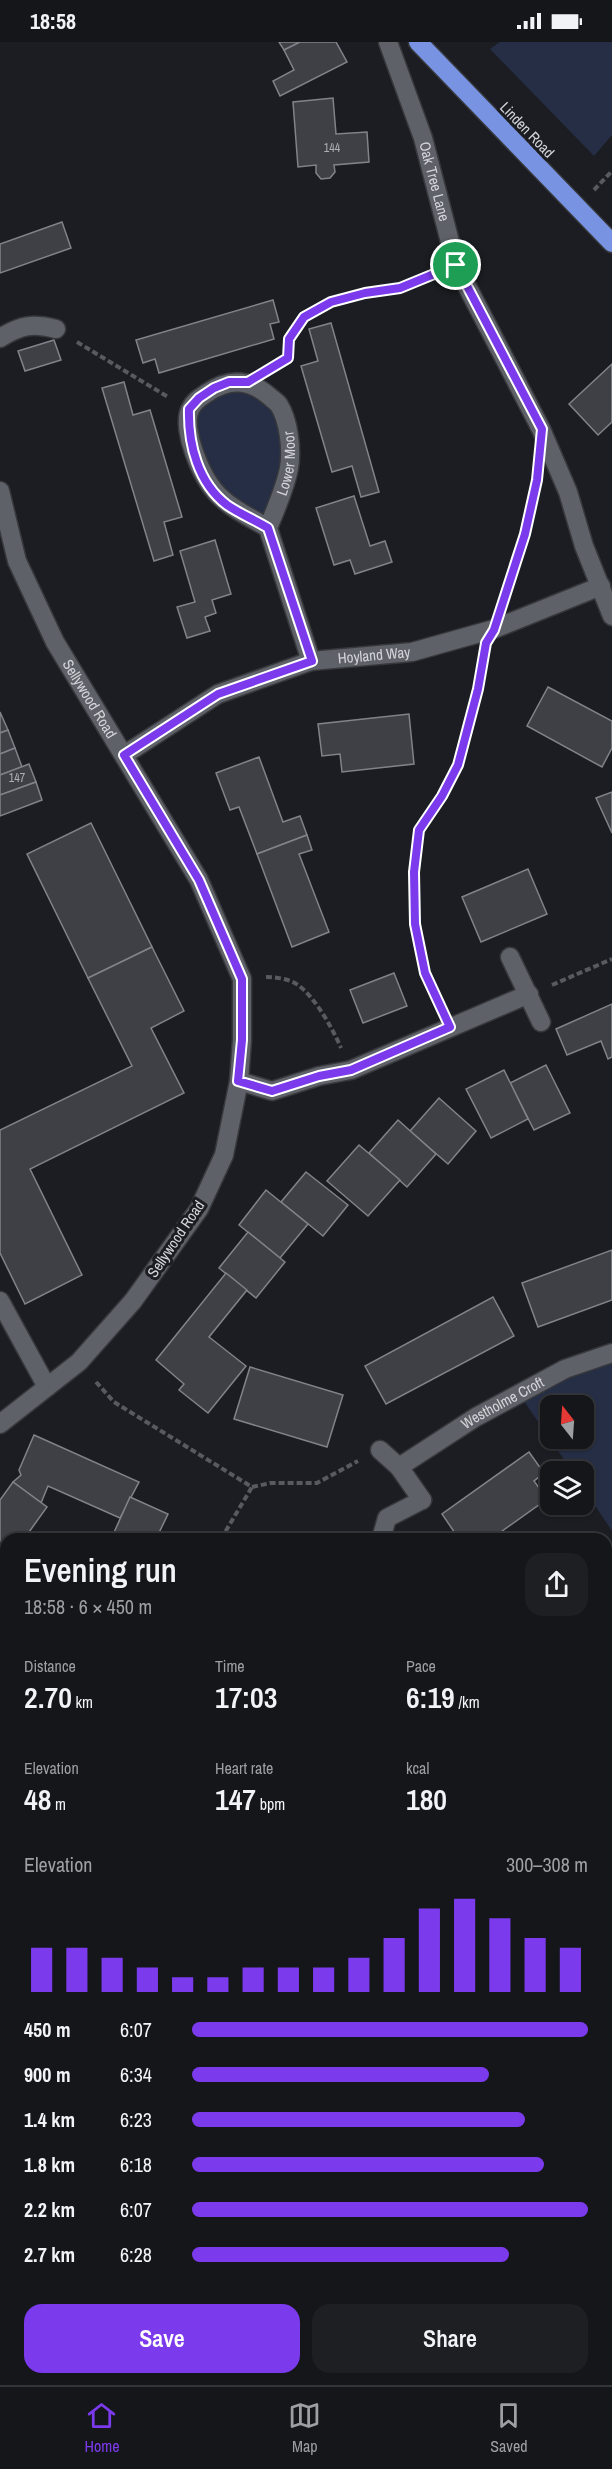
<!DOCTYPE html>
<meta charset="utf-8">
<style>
body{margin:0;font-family:"Archivo Narrow",sans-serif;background:#1d1f23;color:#f1f3f6;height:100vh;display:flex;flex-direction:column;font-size:22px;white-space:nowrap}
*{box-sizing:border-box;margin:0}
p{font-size:20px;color:#9d9fa2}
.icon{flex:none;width:33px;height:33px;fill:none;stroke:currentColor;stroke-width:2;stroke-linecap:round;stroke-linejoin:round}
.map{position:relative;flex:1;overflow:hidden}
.sheet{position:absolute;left:0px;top:1491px;width:612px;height:852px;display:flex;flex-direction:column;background:#14161a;border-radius:18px 18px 0 0;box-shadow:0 2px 4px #0004,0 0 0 2px #333539}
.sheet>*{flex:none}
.needle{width:39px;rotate:343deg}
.controls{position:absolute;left:540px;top:1353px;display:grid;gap:12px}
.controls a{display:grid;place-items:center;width:54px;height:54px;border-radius:12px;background:#14161a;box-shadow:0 2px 4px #0004,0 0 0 2px #333539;font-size:30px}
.pin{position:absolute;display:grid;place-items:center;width:51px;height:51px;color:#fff;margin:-26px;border:3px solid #fff;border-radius:50%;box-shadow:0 2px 6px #0007}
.round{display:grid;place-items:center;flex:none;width:63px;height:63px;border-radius:18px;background:#1d1f23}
.overview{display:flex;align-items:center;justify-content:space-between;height:102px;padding:0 24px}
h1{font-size:33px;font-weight:600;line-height:45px}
.figures{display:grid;grid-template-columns:repeat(3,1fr);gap:9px;height:102px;padding:6px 24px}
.figures div{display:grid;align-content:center}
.figures b{font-size:30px;font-weight:600}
.figures small{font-size:16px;font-weight:400}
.figures p{font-size:16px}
.chart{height:168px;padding:12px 24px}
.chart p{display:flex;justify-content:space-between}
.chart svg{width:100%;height:108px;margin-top:6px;stroke:#7c3aed;stroke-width:6}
.cta{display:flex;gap:12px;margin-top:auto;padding:12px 24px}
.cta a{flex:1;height:69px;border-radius:18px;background:#7c3aed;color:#fff;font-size:24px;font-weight:600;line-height:69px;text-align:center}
.cta a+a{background:#1d1f23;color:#f1f3f6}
ul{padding:0 24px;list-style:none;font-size:20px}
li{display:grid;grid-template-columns:96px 72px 1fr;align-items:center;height:45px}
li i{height:15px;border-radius:8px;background:#7c3aed}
.status{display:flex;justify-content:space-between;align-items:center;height:42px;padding:0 30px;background:#14161a;direction:ltr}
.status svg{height:16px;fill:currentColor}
.tabs{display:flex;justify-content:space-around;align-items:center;height:84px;border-top:2px solid #333539;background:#14161a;font-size:16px;color:#9d9fa2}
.tabs a{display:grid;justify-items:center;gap:3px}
.tabs .on{color:#7c3aed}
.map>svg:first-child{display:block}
.green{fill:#252e45;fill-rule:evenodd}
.building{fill:#3e4046;stroke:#81838a;stroke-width:1.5}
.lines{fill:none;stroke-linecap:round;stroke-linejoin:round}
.lane-casing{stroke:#37383c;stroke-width:21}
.street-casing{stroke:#37383c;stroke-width:21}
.secondary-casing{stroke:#37383c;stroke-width:21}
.highway-casing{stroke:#37383c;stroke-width:21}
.path{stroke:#585a5f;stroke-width:4;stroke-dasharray:6 3;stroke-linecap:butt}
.lane{stroke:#5e6168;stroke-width:18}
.street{stroke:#5e6168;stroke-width:18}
.secondary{stroke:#5e6168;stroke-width:18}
.highway{stroke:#7793e1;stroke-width:18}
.route-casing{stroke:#fff;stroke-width:12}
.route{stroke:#7c3aed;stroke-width:8}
.labels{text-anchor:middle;stroke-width:6;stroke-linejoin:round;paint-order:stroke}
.number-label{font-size:12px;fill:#adafb4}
.street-label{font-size:15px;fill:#d2d4d8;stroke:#1b1d22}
</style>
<div class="status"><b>18:58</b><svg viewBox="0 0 49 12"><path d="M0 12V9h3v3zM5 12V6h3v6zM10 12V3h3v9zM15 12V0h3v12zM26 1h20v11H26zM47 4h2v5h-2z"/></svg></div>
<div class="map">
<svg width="612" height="2343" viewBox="0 0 612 2343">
<rect width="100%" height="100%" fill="#1b1d22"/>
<g class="green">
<path d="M500,0H612V93L594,114L490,7Z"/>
<path d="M247,346L271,363L283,398L277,452L264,472L233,460L213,433L194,381C205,352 219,351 247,346Z"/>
<path d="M612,1314V1489L584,1447V1430L572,1429L519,1352ZM550,1364H584V1396H550Z"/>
<path d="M612,1506V1638L606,1640V1513Z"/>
</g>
<g class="building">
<path d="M279,0H300L284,8Z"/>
<path d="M300,0H336L347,20L280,54L273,39L294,28L284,8Z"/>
<path d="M333,56L336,92L367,90L369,120L334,123L335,130L330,136L321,137L316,131V123L298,125L293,60Z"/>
<path d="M62,180L71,206L0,231V202Z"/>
<path d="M273,258L279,280L270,282L274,297L159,331L155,317L143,321L136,298Z"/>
<path d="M331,281L379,450L361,455L352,424L332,430L301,324L318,319L309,287Z"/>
<path d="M54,298L61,318L25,329L18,309Z"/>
<path d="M612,322V380L598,393L569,362Z"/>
<path d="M124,340L133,373L150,368L182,475L164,480L173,513L154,519L102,346Z"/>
<path d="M354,454L370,504L385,499L392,520L355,532L350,518L334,523L316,466Z"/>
<path d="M215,498L231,552L212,558L216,571L205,575L210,589L187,596L177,565L195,560L180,509Z"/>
<path d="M548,645L612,679V706L602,725L527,684Z"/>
<path d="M0,670L8,688L0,691Z"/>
<path d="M409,672L414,722L342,730L340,712L322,714L318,682Z"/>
<path d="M8,688L15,706L0,712V691Z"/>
<path d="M15,706L22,725L0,733V712Z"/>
<path d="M259,715L283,780L300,774L307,793L257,812L239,765L230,768L216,731Z"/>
<path d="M29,722L36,740L0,753V733Z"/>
<path d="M36,740L42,758L0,774V753Z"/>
<path d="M612,750V791L596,756Z"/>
<path d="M91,781L152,905L88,936L27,812Z"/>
<path d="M307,793L312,808L299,812L329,890L292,905L257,812Z"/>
<path d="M528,827L547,872L481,900L462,855Z"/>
<path d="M152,905L184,969L151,986L184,1051L30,1127L82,1233L25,1262L0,1211V1088L132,1024L88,936Z"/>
<path d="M394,931L407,964L363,981L350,948Z"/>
<path d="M612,962V1015L608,1017L601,999L567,1013L556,987Z"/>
<path d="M546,1023L570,1071L534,1088L510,1041Z"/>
<path d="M504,1028L528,1077L491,1096L466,1047Z"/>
<path d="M439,1056L476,1089L448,1122L410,1089Z"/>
<path d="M398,1078L436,1112L407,1145L369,1111Z"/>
<path d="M359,1103L400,1138L368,1174L327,1139Z"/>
<path d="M306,1130L348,1163L323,1194L281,1160Z"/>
<path d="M266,1148L308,1182L280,1216L239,1183Z"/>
<path d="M248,1190L285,1220L256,1256L219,1226Z"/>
<path d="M612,1208V1258L538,1285L522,1241Z"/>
<path d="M226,1231L247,1248L209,1295L246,1324L208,1371L179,1348L184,1342L156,1318Z"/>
<path d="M493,1255L514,1294L386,1362L365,1324Z"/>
<path d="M250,1325L343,1353L327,1405L234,1377Z"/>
<path d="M34,1393L139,1440L120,1476L48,1444L41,1461L13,1440L21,1433L19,1428Z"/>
<path d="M529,1410L544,1431L534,1439L547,1457L491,1497H459L442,1472Z"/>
<path d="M13,1440L47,1465L24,1497H6V1522L0,1530V1458Z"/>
<path d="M130,1455L168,1472L156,1497H111Z"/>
<path d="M1,1590L6,1592V1622L0,1619Z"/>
<path d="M6,1813V1907L0,1918V1825Z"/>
<path d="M0,2081H6V2127L0,2128Z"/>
<path d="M0,2280H6V2337H17V2343H0Z"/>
<path d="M32,2337H261L262,2343H32Z"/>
<path d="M387,2337H474L468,2343H394Z"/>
</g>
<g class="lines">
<g class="lane-casing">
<g id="lane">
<path d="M0,296C21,283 32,281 56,287"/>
<path d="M0,1259L47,1345"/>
<path d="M381,1497L387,1476L422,1458"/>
</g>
</g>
<g class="street-casing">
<g id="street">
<path id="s1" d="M0,449L17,519L55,600L199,838L242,937V998L239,1039L224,1113L199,1167L133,1259L79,1320L0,1382"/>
<path id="s2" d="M268,486C276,466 285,447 289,426C292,408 289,379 279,363C277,360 272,357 269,354C249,337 229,336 207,351C201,355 194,359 191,366C184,377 190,399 194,410C210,456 228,463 268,486L311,619"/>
<path id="s3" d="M124,713L218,652L311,619L412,610L494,587L601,544"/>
<path d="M510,915L541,980"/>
<path d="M239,1039L272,1049L319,1034L351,1028L529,952"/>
<path d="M380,1408L399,1425"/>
<path id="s4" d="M422,1458L399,1425L476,1375L565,1327L612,1311"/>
<path d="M0,2202L6,2198"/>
<path d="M302,2343V2337"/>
</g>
</g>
<g class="secondary-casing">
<g id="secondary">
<path id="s5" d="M388,0L423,96L456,223L541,387L568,450L584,504L612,574"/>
</g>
</g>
<g class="highway-casing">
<path id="highway" d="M418,0L612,201"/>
</g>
<g class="path">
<path d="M594,148L612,129"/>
<path d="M77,300L168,355"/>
<path d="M271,326L288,316L289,296L304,275L331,260L365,251L400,246L433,231"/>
<path d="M504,556L525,492L536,442"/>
<path d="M266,935C276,935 290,937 298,943C315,955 333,987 341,1006"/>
<path d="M552,943L612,917"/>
<path d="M439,962L425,931L415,882L414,830L419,788L442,754L458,723L478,647L483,616"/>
<path d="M96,1340L114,1360L252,1445L271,1441H317L358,1419"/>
<path d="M221,1497L252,1445"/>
<path d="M606,1512L612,1506"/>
<path d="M0,1993L6,1988"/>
<path d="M343,2337L344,2343"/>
</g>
<use href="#lane" class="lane"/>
<use href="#street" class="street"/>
<use href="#secondary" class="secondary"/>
<use href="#highway" class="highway"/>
</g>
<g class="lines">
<g class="route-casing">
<path id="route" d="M456,223L542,387L537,438L525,492L494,588L486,601L478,647L458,723L442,754L419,788L414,830L415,882L425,931L450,985L351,1028L319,1034L272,1049L238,1039L242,998V937L199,838L124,713L218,652L312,619L268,486C255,478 240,472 227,463C198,441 188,402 189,367L199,356L214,346L229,340H248L288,316L289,297L304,275L331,260L365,251L400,246Z"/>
</g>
<use href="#route" class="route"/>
</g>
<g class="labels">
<g class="number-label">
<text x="332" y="110">144</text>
<text x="17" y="740">147</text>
</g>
<g class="street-label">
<text transform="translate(527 88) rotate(46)" y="5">Linden Road</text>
<text dy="5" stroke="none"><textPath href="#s5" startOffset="147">Oak Tree Lane</textPath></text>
<text dy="5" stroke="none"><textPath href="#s2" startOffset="68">Lower Moor</textPath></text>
<text dy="5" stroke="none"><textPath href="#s3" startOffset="274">Hoyland Way</textPath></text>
<text dy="5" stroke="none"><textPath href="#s1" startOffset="228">Sellywood Road</textPath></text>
<text transform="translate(176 1197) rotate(-56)" y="5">Sellywood Road</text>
<text dy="5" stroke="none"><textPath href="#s4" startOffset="162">Westholme Croft</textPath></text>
</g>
</g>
</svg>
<div class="controls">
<a><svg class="needle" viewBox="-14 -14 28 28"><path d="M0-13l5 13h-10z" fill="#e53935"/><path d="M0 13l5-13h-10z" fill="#9d9fa2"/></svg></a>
<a><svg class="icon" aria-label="layers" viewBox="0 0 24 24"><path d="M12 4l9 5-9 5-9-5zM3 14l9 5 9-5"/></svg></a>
</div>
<div class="pin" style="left:456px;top:223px;background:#1e9e55"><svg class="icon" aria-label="arrive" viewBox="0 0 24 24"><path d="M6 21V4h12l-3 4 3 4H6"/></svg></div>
<section class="sheet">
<div class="overview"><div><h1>Evening run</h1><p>18:58 · 6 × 450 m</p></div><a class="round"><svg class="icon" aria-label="share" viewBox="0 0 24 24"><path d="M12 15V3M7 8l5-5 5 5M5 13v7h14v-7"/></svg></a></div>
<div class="figures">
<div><p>Distance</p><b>2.70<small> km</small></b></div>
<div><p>Time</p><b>17:03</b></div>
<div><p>Pace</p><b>6:19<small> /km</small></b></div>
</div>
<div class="figures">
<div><p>Elevation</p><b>48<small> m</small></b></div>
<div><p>Heart rate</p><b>147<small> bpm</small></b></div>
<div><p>kcal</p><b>180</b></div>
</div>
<div class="chart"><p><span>Elevation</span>300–308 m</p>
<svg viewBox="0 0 160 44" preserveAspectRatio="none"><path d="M5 44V26M15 44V26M25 44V30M35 44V34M45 44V38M55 44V38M65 44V34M75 44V34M85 44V34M95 44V30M105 44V22M115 44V10M125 44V6M135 44V14M145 44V22M155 44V26"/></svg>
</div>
<ul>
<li><b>450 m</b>6:07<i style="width:100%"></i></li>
<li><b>900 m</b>6:34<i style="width:75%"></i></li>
<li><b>1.4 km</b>6:23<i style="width:84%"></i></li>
<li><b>1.8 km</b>6:18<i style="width:89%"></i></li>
<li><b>2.2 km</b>6:07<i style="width:100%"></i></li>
<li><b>2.7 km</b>6:28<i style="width:80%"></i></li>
</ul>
<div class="cta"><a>Save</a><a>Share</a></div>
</section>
</div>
<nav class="tabs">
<a class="on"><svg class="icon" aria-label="home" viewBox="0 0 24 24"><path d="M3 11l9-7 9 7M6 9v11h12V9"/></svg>Home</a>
<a><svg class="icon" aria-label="map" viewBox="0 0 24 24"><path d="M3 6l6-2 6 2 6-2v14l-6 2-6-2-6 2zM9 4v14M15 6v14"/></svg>Map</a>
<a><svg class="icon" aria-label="saved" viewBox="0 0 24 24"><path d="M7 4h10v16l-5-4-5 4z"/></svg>Saved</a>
</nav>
